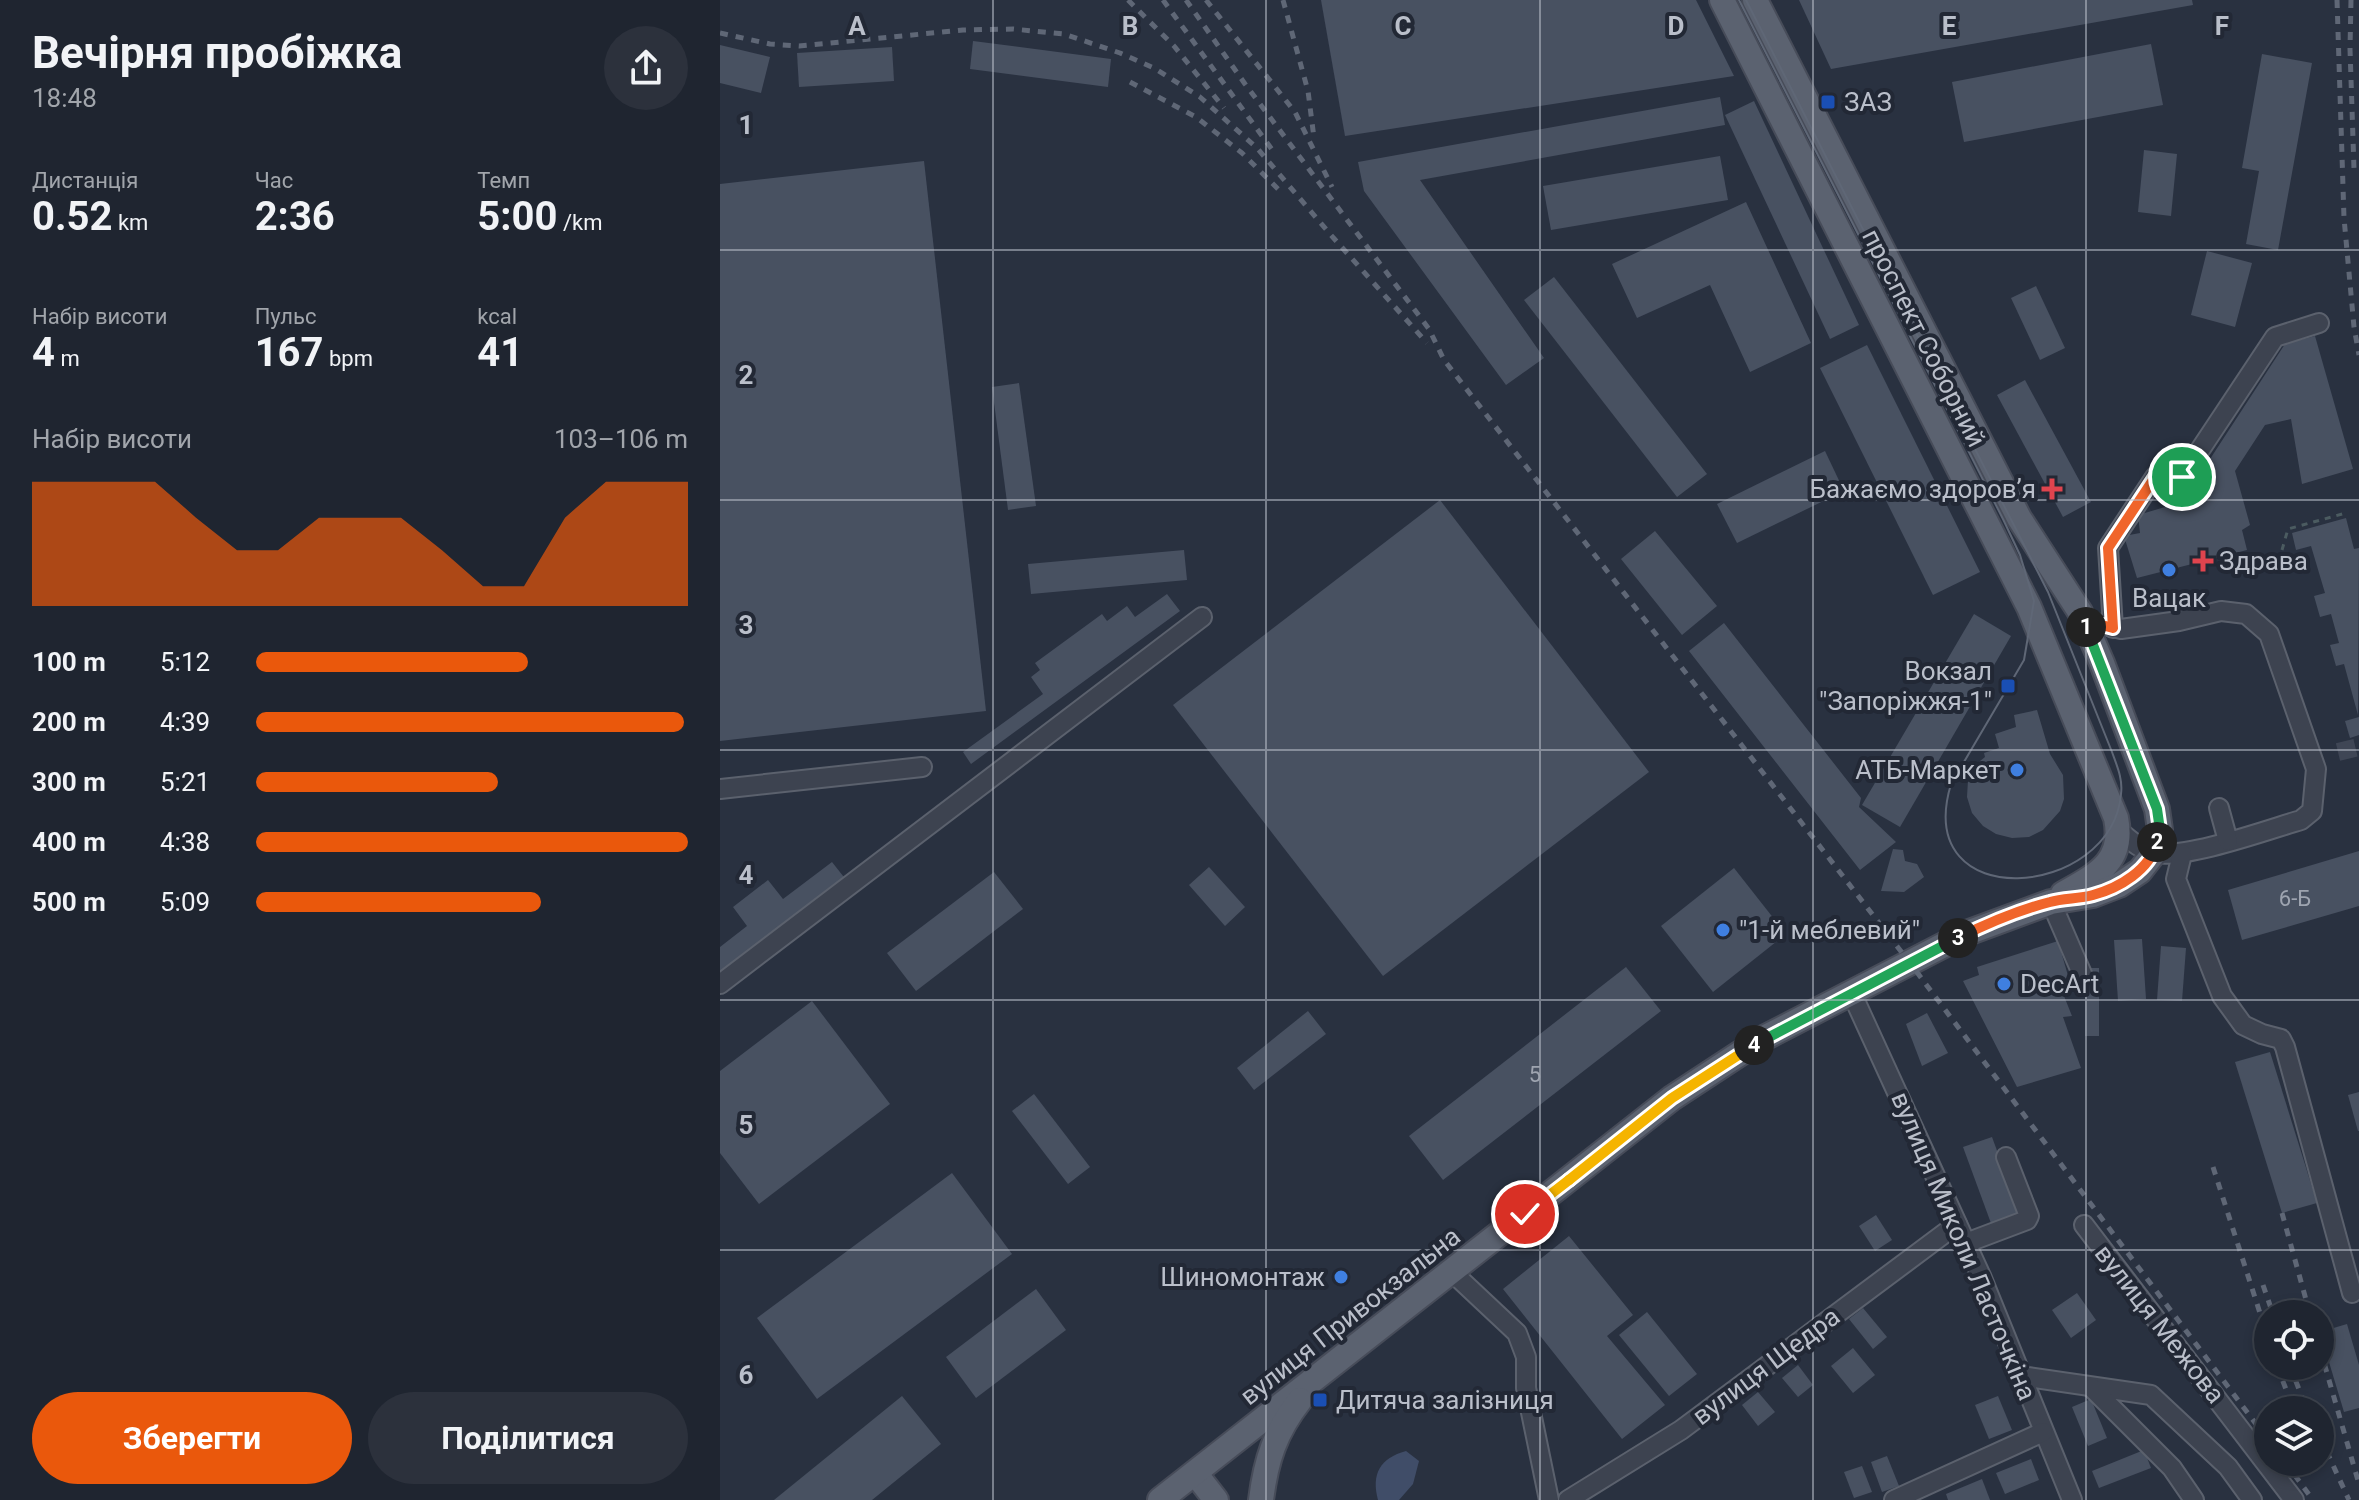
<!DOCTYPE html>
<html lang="uk">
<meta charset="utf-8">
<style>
body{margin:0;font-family:Roboto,sans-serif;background:#2c313c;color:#f1f3f6;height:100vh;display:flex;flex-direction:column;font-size:30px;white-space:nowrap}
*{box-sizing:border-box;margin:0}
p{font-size:26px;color:#a1a5ab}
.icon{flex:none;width:44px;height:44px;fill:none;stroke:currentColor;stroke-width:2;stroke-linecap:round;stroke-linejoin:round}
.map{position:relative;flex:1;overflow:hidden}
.drawer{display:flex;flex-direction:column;background:#1f2530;width:720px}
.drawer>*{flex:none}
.buttons{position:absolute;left:1534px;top:1300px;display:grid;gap:16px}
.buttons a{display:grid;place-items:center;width:80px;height:80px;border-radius:50%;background:#1f2530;box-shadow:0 4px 12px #0003,0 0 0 2px #3c424c;font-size:40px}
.pin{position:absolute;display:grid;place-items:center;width:68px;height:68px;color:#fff;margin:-34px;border:4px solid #fff;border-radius:50%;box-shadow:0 2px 8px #0007}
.km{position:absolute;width:40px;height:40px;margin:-20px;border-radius:50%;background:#222;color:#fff;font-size:22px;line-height:40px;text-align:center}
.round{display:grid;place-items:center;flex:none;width:84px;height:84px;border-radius:42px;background:#2c313c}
.overview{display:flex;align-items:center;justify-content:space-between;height:136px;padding:0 32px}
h1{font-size:44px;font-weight:700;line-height:60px}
.metrics{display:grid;grid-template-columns:repeat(3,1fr);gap:12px;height:136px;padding:8px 32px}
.metrics div{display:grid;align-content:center}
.metrics b{font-size:40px;font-weight:700}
.metrics small{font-size:22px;font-weight:400}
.metrics p{font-size:22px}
.chart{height:224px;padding:16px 32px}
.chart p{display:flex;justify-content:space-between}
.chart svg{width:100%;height:144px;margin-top:8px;fill:#ea580c;opacity:.7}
.cta{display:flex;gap:16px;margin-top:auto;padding:16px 32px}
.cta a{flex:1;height:92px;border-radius:48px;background:#ea580c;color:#fff;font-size:32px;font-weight:700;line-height:92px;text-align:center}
.cta a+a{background:#2c313c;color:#f1f3f6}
ul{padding:0 32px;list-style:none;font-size:26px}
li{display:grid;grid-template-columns:128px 96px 1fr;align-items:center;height:60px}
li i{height:20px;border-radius:10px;background:#ea580c}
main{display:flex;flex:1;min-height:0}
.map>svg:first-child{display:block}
.water{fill:#404d68}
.building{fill:#485161}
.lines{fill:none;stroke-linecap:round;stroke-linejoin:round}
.minor-tunnel{stroke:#3f4655;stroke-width:18;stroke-dasharray:18 9;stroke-linecap:butt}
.minor-casing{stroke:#5b616d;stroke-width:22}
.major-casing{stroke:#474c59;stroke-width:28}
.path{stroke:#4b5b60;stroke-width:3;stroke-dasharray:6 6;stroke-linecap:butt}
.minor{stroke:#3d4350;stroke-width:18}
.major{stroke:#5b6270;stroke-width:24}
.tram{stroke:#5f6776;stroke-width:2}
.rail{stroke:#5f6776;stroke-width:5;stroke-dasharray:8 8;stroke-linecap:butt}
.split-1-casing{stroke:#fff;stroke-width:16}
.split-2-casing{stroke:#fff;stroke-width:16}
.split-3-casing{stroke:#fff;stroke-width:16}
.split-4-casing{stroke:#fff;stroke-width:16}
.split-5-casing{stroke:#fff;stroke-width:16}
.split-6-casing{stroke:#fff;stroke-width:16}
.split-1{stroke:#f0652b;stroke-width:10}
.split-2{stroke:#22a559;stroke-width:10}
.split-3{stroke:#f0652b;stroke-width:10}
.split-4{stroke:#22a559;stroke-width:10}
.split-5{stroke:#f5b400;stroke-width:10}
.split-6{stroke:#f5b400;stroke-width:10}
.grid{fill:none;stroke:#babfca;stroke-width:2;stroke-opacity:0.55}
.transit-dot{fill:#1a4fb4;stroke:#222835;stroke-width:3}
.health-dot{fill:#e0444e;stroke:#222835;stroke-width:3}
.shop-dot{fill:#3f7fe0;stroke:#222835;stroke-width:3}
.labels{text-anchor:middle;stroke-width:8;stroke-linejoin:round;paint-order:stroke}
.number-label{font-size:22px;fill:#9ea4b0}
.poi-label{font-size:26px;fill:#babfca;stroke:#222835;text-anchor:start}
.street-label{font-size:26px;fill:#babfca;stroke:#222835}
.grid-label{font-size:26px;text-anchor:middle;font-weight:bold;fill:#babfca;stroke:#222835;stroke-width:8;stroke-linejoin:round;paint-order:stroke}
</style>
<main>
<section class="drawer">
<div class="overview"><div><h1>Вечірня пробіжка</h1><p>18:48</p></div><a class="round"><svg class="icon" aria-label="share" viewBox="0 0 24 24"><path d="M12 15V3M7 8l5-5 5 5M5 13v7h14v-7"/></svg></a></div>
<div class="metrics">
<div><p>Дистанція</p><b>0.52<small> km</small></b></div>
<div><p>Час</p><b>2:36</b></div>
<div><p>Темп</p><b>5:00<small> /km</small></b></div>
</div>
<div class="metrics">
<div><p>Набір висоти</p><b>4<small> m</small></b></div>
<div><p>Пульс</p><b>167<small> bpm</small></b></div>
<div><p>kcal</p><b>41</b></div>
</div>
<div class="chart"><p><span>Набір висоти</span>103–106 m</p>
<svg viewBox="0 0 160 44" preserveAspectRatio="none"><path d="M0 44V6L10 6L20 6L30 6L40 17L50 27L60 27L70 17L80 17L90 17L100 27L110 38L120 38L130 17L140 6L150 6L160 6V44z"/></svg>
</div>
<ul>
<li><b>100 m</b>5:12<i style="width:63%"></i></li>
<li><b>200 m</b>4:39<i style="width:99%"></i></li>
<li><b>300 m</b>5:21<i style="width:56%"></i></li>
<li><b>400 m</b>4:38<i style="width:100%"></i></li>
<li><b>500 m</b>5:09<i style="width:66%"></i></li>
</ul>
<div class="cta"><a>Зберегти</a><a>Поділитися</a></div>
</section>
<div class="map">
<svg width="1639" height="1500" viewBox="0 0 1639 1500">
<rect width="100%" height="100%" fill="#293140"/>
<path class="water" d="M686,1451L699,1461L693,1484L679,1500H658C651,1474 660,1458 686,1451Z"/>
<g class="building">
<path d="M601,0H976L1014,76L625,136Z"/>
<path d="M1079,0H1472L1473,5L1111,69Z"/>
<path d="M253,41L391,59L388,87L250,69Z"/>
<path d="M1431,44L1443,105L1244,142L1232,82Z"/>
<path d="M0,45L50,57L41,93L0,83Z"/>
<path d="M172,47L174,81L79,87L77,53Z"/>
<path d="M1542,54L1592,63L1558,250L1526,244L1539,171L1522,168Z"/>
<path d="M1000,97L1005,125L700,180L824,358L786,385L644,191L638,162Z"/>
<path d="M1034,101L1139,325L1110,339L1005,115Z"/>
<path d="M1424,150L1457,154L1451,216L1418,212Z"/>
<path d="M1000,156L1008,200L831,230L823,186Z"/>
<path d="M204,161L266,711L0,741V184Z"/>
<path d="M1026,202L1091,343L1030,372L990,285L917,318L892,264Z"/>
<path d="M1487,251L1532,263L1515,327L1471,315Z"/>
<path d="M834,277L987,474L957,497L804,300Z"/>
<path d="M1316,286L1345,348L1320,360L1291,298Z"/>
<path d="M1595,336L1633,469L1582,484L1571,419L1545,425L1515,471L1530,525L1522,530L1527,550L1417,578L1404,536L1420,533L1418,515L1462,502L1565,344Z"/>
<path d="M1147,345L1260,572L1213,595L1100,368Z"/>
<path d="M1305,380L1371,502L1343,517L1277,395Z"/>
<path d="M299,383L316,506L288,510L272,387Z"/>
<path d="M1105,451L1124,491L1017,543L997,504Z"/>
<path d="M720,500L929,772L663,976L453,705Z"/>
<path d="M1626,518L1634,549L1639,548L1638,715L1624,664L1616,666L1610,645L1619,643L1611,614L1600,617L1594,596L1605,593L1591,546L1576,550L1572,533Z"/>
<path d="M935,531L997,606L962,635L901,559Z"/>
<path d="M464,550L467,580L311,594L308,564Z"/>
<path d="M447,594L460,611L251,764L243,752L323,694L311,677L320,670L315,663L382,614L387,621L407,606L415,617Z"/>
<path d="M1254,614L1291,636L1180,827L1142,805Z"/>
<path d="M1004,623L1141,798L1139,807L1176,842L1140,870L969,651Z"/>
<path d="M1317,710L1330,754L1343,775L1344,799L1340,811L1323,830L1309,837L1292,838L1276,834L1263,826L1252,813L1247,797L1248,780L1255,765L1265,757L1264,753L1279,748L1275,734L1296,727L1294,715Z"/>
<path d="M1639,717V735L1630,738L1625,721Z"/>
<path d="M1173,849L1183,850L1185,861L1197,864L1204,877L1184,892L1161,891Z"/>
<path d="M1639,851V906L1522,940L1508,890Z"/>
<path d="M112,862L127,881L0,978V947L27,926L13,907L48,880L63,899Z"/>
<path d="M489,867L525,907L505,926L469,885Z"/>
<path d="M1014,868L1066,934L993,992L941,926Z"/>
<path d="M274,872L303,909L196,991L167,953Z"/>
<path d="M1422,939L1426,999L1398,1001L1394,940Z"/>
<path d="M1338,941L1351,986L1342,991L1352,1016L1343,1017L1361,1068L1297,1087L1243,981L1259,975L1257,967Z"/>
<path d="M1441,946L1466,948L1462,1001L1437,1000Z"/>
<path d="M906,967L941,1011L723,1180L689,1136Z"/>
<rect x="1365" y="968" width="14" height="68"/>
<path d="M92,1001L170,1104L39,1204L0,1153V1071Z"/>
<path d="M588,1011L606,1034L534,1090L517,1068Z"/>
<path d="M1207,1013L1228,1053L1202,1066L1186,1024Z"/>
<path d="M1550,1052L1597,1203L1562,1213L1515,1062Z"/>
<path d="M1639,1092V1131H1638L1628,1095Z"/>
<path d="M314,1094L370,1167L348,1184L292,1111Z"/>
<path d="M1272,1137L1301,1216L1272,1226L1243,1147Z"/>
<path d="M232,1173L292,1254L97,1399L37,1318Z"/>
<path d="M1156,1215L1172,1240L1155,1251L1139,1226Z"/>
<path d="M849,1236L913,1315L887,1336L945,1405L902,1439L783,1289Z"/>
<path d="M316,1289L346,1330L256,1398L226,1357Z"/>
<path d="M1357,1293L1376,1320L1351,1338L1332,1310Z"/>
<path d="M1143,1308L1167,1337L1153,1349L1129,1319Z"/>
<path d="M927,1312L977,1374L949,1396L899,1335Z"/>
<path d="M1627,1324L1639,1365V1408L1624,1412L1600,1332Z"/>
<path d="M1133,1348L1155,1375L1133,1393L1111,1366Z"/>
<path d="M1078,1365L1093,1385L1078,1397L1062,1378Z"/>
<path d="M1038,1392L1055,1412L1038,1426L1022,1405Z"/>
<path d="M182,1396L221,1444L152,1500H54Z"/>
<path d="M1278,1396L1292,1430L1269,1439L1255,1405Z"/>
<path d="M1371,1399L1387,1438L1368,1446L1352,1407Z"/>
<path d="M1424,1450L1431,1468L1379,1488L1372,1471Z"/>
<path d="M1167,1456L1179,1486L1162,1492L1151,1462Z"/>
<path d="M1311,1459L1319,1480L1285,1494L1276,1473Z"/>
<path d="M1142,1466L1152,1492L1134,1498L1124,1472Z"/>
<path d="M1262,1479L1270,1500H1228L1226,1494Z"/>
</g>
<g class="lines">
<path class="minor-tunnel" d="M1618,752L1639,747"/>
<g class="minor-casing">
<g id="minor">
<path d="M1363,620L1401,629L1459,621L1501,611L1526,614L1549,634L1596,769L1592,811L1581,820C1547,830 1467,859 1435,853C1420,850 1409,839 1398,830"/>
<path d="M1393,628L1388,548L1435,477H1462L1555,337L1599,323"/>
<path d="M0,789L202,767"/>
<path d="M1499,808L1508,841"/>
<path d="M1462,854L1456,879L1502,996L1523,1025L1542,1034L1561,1039L1565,1047L1632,1293"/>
<path d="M1331,902L1363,976"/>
<path d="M0,984L482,617"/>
<path d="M1132,994L1261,1276L1352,1500"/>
<path d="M1364,1225L1574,1500"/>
<path d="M1246,1243L1307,1220L1309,1216L1286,1157"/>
<path d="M732,1272L797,1333L806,1357V1388L829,1500"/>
<path d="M1301,1376L1431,1395L1508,1467L1532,1500"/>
<path d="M1372,1388L1452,1468L1474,1500"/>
<path d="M848,1500L961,1430L1237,1224"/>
<path d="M1174,1500L1323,1432"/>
</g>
</g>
<g class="major-casing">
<g id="major">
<path d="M1002,0L1309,607L1396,818C1405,862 1376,875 1343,894"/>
<path d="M475,1473L496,1500"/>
<path d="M440,1500L952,1098L1042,1039L1247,933L1331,902L1373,895L1399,885L1420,871L1434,853L1440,830L1437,809L1382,663L1360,612L1299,518L1035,0"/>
<path d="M541,1500C546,1460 555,1432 580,1400"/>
</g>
</g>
<path class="path" d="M1562,550L1568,529L1626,513"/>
<use href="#minor" class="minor"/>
<use href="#major" class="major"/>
<path class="tram" d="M1019,0L1283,519L1300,555L1314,601L1304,660L1231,784C1191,917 1392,899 1401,794C1403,779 1397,766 1392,752L1328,592L1026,0"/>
<g class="rail">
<path d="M408,0L454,46L504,108"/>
<path d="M443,0L556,155"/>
<path d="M466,0L525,84L709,329L724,360L1190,963L1548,1440"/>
<path d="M486,0L575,112L612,187"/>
<path d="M563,0L588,91L594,138"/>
<path d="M1617,0L1624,218L1634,327L1639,355"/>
<path d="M1631,0L1630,49L1634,169"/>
<path d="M0,33L50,44L79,46L243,30L293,29L344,34L400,53L434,68L480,97L537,148L610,234L707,343"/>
<path d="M410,82L476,117L522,153L559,190"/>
<path d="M1493,1167L1548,1338"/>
<path d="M1562,1213L1590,1314"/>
<path d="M1543,1285L1553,1314"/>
<path d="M1600,1349L1639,1484"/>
<path d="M1557,1366L1574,1410"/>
<path d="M1570,1366L1587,1410"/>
<path d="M1600,1437L1629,1500"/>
<path d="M1565,1462L1593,1500"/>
</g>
</g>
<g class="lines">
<g class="split-1-casing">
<path id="split-1" d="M1366,627L1363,620L1393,628L1388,548L1435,477H1462"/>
</g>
<g class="split-2-casing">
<path id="split-2" d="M1366,627L1437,809L1440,830L1437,842"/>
</g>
<g class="split-3-casing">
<path id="split-3" d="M1238,938C1266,924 1299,910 1330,902C1344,898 1359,899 1373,895C1399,888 1430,870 1437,842"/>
</g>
<g class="split-4-casing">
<path id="split-4" d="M1034,1045L1238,938"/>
</g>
<g class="split-5-casing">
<path id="split-5" d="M849,1180L952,1098L1034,1045"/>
</g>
<g class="split-6-casing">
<path id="split-6" d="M805,1214L849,1180"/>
</g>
<use href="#split-1" class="split-1"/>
<use href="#split-2" class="split-2"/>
<use href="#split-3" class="split-3"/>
<use href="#split-4" class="split-4"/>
<use href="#split-5" class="split-5"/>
<use href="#split-6" class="split-6"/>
</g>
<path class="grid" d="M273,0V1500M546,0V1500M820,0V1500M1093,0V1500M1366,0V1500M0,250H1639M0,500H1639M0,750H1639M0,1000H1639M0,1250H1639"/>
<g class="transit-dot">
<rect x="1100" y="94" width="16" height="16" rx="4"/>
<rect x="1280" y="678" width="16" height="16" rx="4"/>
<rect x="592" y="1392" width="16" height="16" rx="4"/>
</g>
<g class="health-dot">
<path d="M1328 477h8v8h8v8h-8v8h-8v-8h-8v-8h8z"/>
<path d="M1479 549h8v8h8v8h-8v8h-8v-8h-8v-8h8z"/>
</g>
<g class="shop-dot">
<circle cx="1449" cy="570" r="8"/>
<circle cx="1297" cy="770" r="8"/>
<circle cx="1003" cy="930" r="8"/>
<circle cx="1284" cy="984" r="8"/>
<circle cx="621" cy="1277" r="8"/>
</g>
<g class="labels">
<g class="number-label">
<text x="1575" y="906">6-Б</text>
<text x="815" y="1082">5</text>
</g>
<g class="poi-label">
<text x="1124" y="111">ЗАЗ</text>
<text x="1316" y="498" text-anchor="end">Бажаємо здоровʼя</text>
<text x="1499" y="570">Здрава</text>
<text x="1449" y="607" text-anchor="middle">Вацак</text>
<text x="1272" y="680" text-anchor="end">Вокзал<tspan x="1272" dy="30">"Запоріжжя-1"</tspan></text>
<text x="1281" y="779" text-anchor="end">АТБ-Маркет</text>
<text x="1019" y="939">"1-й меблевий"</text>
<text x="1300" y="993">DecArt</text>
<text x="605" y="1286" text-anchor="end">Шиномонтаж</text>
<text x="616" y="1409">Дитяча залізниця</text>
</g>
<g class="street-label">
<text transform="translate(1204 338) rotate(63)" y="9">проспект Соборний</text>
<text transform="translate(1244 1246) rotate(67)" y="9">вулиця Миколи Ласточкіна</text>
<text transform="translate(630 1316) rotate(-38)" y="9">вулиця Привокзальна</text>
<text transform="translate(1440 1324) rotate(52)" y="9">вулиця Межова</text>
<text transform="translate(1046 1366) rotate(-37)" y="9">вулиця Щедра</text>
</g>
</g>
<g class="grid-label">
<text x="137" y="35">A</text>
<text x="410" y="35">B</text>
<text x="683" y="35">C</text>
<text x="956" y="35">D</text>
<text x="1229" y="35">E</text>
<text x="1502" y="35">F</text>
<text x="26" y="134">1</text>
<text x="26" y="384">2</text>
<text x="26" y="634">3</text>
<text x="26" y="884">4</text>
<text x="26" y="1134">5</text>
<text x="26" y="1384">6</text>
</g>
</svg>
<div class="buttons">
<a><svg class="icon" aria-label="locate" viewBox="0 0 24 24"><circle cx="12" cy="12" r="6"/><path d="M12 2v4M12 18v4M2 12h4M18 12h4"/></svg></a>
<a><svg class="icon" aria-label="layers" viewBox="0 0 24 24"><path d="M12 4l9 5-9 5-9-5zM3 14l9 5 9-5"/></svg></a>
</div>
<div class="pin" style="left:1462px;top:477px;background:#1e9e55"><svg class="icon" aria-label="arrive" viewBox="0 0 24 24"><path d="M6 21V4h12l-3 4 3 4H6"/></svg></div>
<div class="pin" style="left:805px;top:1214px;background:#d93025"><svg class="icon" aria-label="check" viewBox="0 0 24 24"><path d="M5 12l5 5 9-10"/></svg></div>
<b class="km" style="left:1366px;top:627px">1</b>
<b class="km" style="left:1437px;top:842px">2</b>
<b class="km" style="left:1238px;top:938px">3</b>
<b class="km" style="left:1034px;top:1045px">4</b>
</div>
</main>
